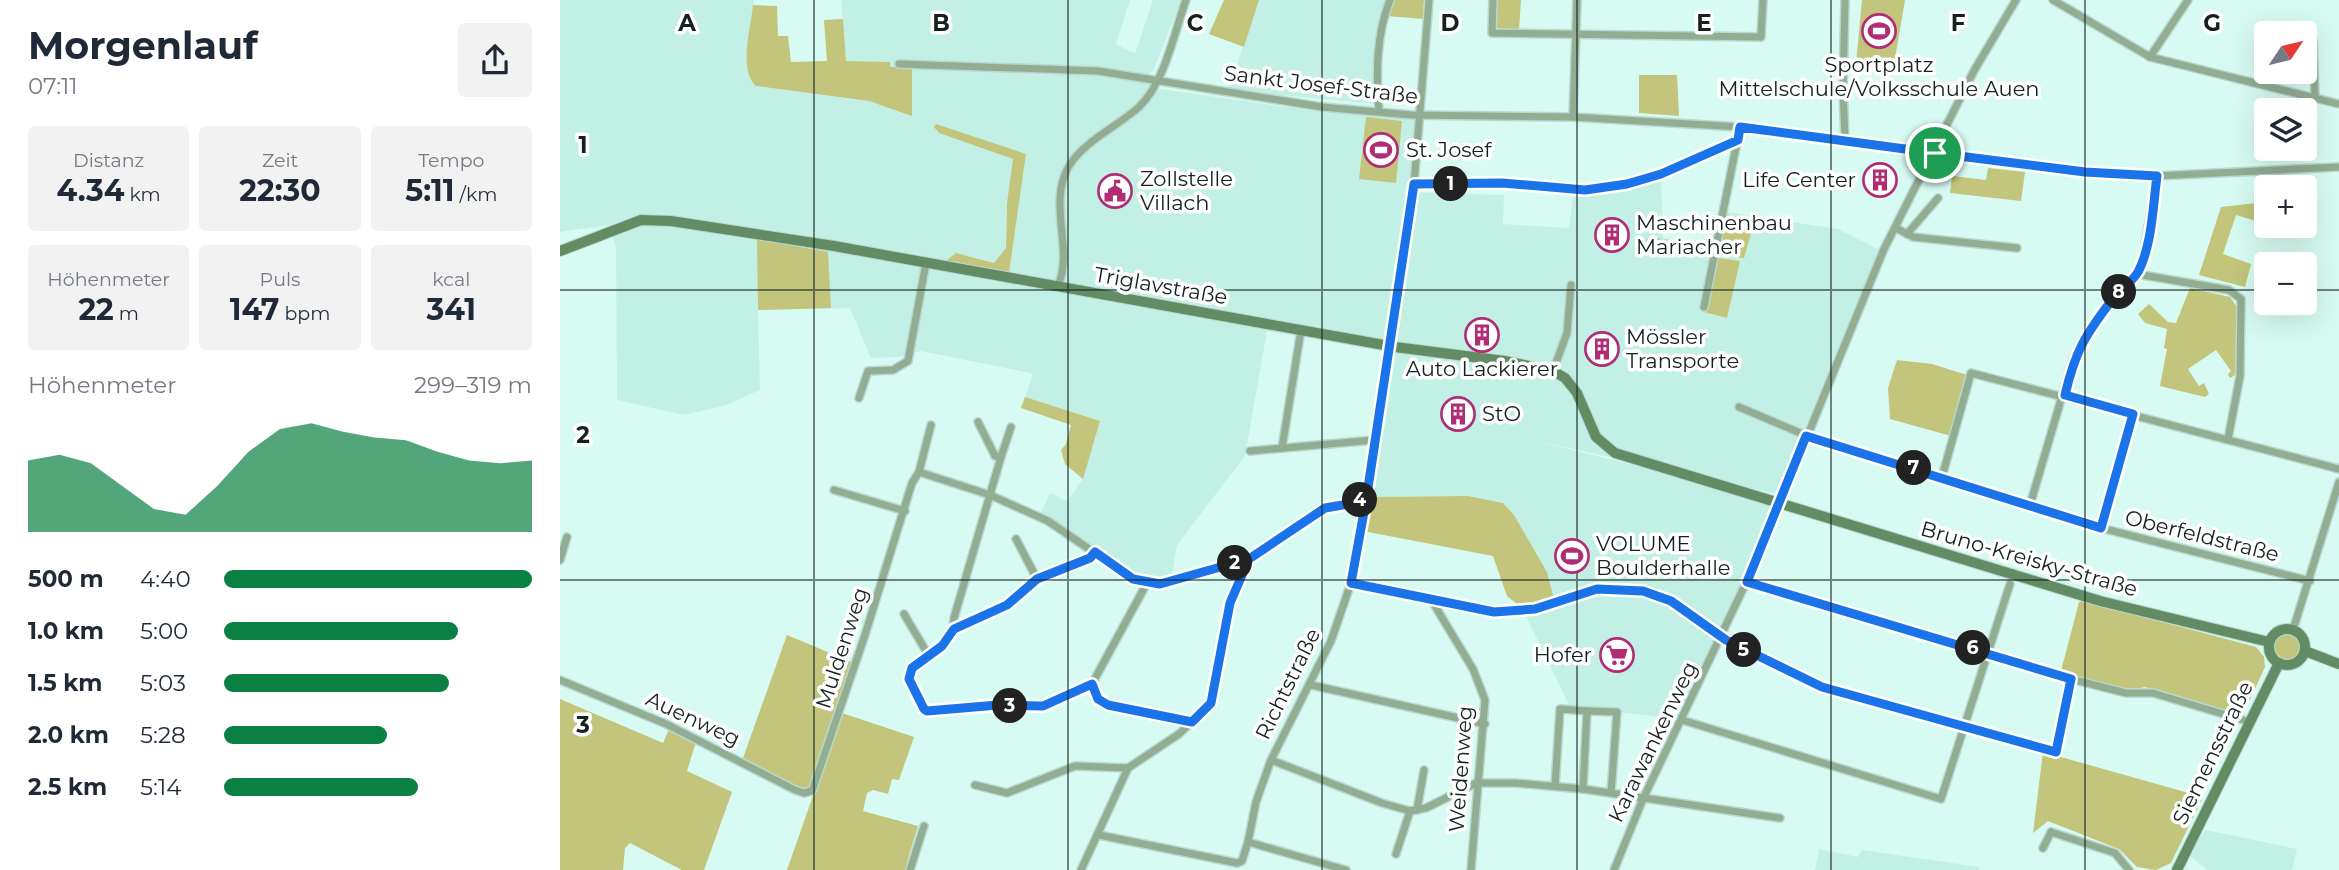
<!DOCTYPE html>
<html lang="de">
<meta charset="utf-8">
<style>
body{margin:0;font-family:Montserrat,sans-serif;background:#f2f2f3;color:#1f2937;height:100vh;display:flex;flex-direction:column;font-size:26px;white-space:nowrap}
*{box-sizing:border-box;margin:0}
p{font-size:23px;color:#747a83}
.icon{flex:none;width:38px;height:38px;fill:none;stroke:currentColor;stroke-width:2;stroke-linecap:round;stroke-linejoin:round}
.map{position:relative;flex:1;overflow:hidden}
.side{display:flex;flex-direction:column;background:#fff;width:560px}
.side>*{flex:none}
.needle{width:46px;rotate:55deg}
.controls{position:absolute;left:1694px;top:21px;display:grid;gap:14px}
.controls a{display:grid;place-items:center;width:63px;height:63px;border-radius:7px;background:#fff;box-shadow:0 7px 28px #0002;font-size:35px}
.pin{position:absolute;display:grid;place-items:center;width:60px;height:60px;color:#fff;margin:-30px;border:4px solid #fff;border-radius:50%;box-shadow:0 2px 7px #0007}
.km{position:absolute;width:35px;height:35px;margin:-18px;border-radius:50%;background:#222;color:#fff;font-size:19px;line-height:35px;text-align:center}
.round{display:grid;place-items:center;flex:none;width:74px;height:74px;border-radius:7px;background:#f2f2f3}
.summary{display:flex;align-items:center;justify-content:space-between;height:119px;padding:0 28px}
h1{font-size:38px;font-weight:700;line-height:52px}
.figures{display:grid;grid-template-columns:repeat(3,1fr);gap:10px;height:119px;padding:7px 28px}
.figures div{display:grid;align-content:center;border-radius:7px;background:#f2f2f3;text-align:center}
.figures b{font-size:30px;font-weight:700}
.figures small{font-size:19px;font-weight:400}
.figures p{font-size:19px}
.chart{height:196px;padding:14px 28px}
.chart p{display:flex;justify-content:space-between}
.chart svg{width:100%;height:126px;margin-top:7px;fill:#0b8043;opacity:.7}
ul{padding:0 28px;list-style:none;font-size:23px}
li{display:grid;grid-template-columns:112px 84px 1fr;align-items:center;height:52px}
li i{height:18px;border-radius:9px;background:#0b8043}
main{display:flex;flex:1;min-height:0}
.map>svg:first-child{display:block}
.built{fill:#c3f0e5;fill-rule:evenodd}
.green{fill:#c2c57b}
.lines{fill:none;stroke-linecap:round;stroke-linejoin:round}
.street-casing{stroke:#b8d8d0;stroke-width:10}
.secondary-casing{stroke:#b8d8d0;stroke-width:12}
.street{stroke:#92ad92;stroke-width:7}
.secondary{stroke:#648c64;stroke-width:10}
.route-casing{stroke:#fff;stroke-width:14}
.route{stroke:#1a73e8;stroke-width:9}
.grid{fill:none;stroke:#14211f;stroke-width:2;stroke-opacity:0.55}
.labels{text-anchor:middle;stroke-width:7;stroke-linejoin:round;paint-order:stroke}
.poi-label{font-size:21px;fill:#14211f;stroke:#fff;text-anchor:start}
.street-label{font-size:21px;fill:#14211f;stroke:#fff}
.grid-label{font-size:23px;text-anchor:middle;font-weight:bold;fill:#14211f;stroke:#fff;stroke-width:7;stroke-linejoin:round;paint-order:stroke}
</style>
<main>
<section class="side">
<div class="summary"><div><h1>Morgenlauf</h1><p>07:11</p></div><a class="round"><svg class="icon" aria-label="share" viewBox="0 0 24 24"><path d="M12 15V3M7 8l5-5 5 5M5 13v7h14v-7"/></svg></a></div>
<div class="figures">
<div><p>Distanz</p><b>4.34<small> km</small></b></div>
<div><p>Zeit</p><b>22:30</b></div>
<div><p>Tempo</p><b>5:11<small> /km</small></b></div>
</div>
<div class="figures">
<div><p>Höhenmeter</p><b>22<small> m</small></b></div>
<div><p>Puls</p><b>147<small> bpm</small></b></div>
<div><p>kcal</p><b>341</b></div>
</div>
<div class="chart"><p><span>Höhenmeter</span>299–319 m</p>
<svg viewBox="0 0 160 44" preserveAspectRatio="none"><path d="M0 44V19L10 17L20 20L30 28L40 36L50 38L60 28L70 16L80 8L90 6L100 9L110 11L120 12L130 16L140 19L150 20L160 19V44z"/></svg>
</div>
<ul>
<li><b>500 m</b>4:40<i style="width:100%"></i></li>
<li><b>1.0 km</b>5:00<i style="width:76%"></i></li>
<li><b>1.5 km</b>5:03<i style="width:73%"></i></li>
<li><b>2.0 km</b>5:28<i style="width:53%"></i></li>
<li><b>2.5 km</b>5:14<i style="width:63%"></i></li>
</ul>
</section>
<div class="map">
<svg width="1779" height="870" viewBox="0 0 1779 870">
<rect width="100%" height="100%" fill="#d7fbf2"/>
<g class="built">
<path d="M0,0H194L187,68L196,86L309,101L352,115L351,67H330L329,62H286L281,0H570L556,44L575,54L593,0H621L594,69L588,75L594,88L761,112L856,116L848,192L944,195L943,224L1009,228L1013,197L1063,190L1101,177L1103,246L1157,253L1166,212L1278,229L1319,250L1217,494L968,439L1218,501L1121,719L1010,707L962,608L987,572L954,515L943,503L908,496L807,497L823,351L707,331L685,456L617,545L612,576L599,580L574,573L480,515L490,493L507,501L523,479L540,421L465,397L473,375L470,373L361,351L340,357L311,358L290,308L198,310L200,390L166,405L124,415L57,400L56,246L48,225L0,232ZM379,133L466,154L449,273L396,253L434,263L446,248L447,203L453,159Z"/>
<path d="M699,0H829L819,28L814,75L817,104L668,90Z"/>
<path d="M1646,830L1737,849L1732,870H1647L1630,856L1633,846Z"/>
<path d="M1259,849L1298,857L1302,850L1419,867V870H1255Z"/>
</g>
<g class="green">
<path d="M664,0H699L684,47L649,34Z"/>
<path d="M833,0H864L863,19L827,16Z"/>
<path d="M937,0H961L959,30H942L936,27Z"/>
<path d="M1302,0H1345L1334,64L1296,63Z"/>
<path d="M193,5L217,6L218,36H228L231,62L267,61L264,20L283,19L286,61L330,62V67H352V116L309,101L196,86C178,70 191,28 193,5Z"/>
<path d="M1117,75L1119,116L1079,113V75Z"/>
<path d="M806,117L842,121L836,183L799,179Z"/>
<path d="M376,124L466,154L449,273L386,261L396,253L434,263L446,248L447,203L453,159L379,133L374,127Z"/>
<path d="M1428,168L1465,172L1461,201L1390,193L1392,176L1426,180Z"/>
<path d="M1706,202L1700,222L1676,215L1663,254L1691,264L1685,287L1639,275L1661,207Z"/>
<path d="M1166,215L1195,219L1184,258L1158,255Z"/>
<path d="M197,239L268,252L271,308L198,310Z"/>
<path d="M1158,258L1180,261L1167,318L1144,312Z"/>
<path d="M1630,288L1670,297L1678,309L1675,375L1670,378L1668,374L1671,371L1656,350L1628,369L1639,386L1644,383L1649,394L1645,397L1600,386L1607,349L1604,348L1607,329L1585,323L1578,314L1589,304L1608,322L1616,323Z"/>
<path d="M1337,360L1372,364L1407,375L1391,436L1330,419L1328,388Z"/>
<path d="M465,397L540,421L523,479L505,464L501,450L506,444L511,425L461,408Z"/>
<path d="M908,496L943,503L954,515L987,572L994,599L962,608L947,596L933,556L803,531L807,497Z"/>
<path d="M1524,601L1696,647L1704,657L1705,667L1682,717L1585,687L1565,691L1501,671L1519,602Z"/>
<circle cx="1727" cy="646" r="14"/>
<path d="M227,635L294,663L251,788L243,790L183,758Z"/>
<path d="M0,699L103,743L109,729L136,742L127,771L172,792L144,870H122L70,843L65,848L63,870H0Z"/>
<path d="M282,713L354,737L339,780L332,779L328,794L313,790L307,793L303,811L358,826L347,862L348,870H227Z"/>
<path d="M1483,752L1643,797L1611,863L1596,870L1577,867L1559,849L1488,821L1473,833Z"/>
</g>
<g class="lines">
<g class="street-casing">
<g id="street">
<path d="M933,0L932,33L1201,37L1203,0"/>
<path d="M1493,0L1590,57L1779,104"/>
<path d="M1753,41L1755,97"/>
<path d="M1590,57L1628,0"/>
<path d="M339,64L538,71L762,107L851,115L1013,117L1180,127L1576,177L1779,167"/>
<path d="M819,111C816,74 816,35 830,0"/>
<path d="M1013,117L1017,0"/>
<path d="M1285,140L1283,88L1285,0"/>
<path d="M854,184L942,183L1025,190L1067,184L1101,174L1177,140"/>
<path d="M1336,228L1353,237L1457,248"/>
<path d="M1347,234L1378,198"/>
<path d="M1091,242L1157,251"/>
<path d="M1577,274L1669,290L1681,299L1680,376L1668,439"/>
<path d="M498,286C514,249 487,203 509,166C524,141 558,126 579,107C605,82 614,33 626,0"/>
<path d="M1144,307L1180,127"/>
<path d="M993,371L1007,333L1011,285"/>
<path d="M299,398L308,371L333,370L348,361L366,263"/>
<path d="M1179,407L1252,438L1541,528L1750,581"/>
<path d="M418,422L435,456L441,457L394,618C394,643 370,655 352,669L349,679L367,711L438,705L483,706L532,684"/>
<path d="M722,448L741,330"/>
<path d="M690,451L814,440"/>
<path d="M441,457L451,427"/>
<path d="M359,472L430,495L488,521L573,579L600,584L689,559"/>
<path d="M1382,477L1411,373L1779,469"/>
<path d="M274,490L345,511"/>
<path d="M1470,505L1513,359L1522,340L1553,298L1577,274L1583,257L1597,176"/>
<path d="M1541,528L1573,414"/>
<path d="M456,539L477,579"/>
<path d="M0,560L7,537"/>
<path d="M1187,582L1511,679L1566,693H1593L1690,722"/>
<path d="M587,583L532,684C537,695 537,699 548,705L632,722"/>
<path d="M791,583L934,612L974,609L1037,589L1083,591L1111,601L1166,640L1262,687L1496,752L1511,679"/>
<path d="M872,601L913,669L925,700L911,870"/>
<path d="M344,614L369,656"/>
<path d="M394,630L447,605L489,572L530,558L535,552"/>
<path d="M1733,630L1779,482"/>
<path d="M0,680L106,724L235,790L244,793L252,791L305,635L352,483L359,472L371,425"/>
<path d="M751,685L925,724"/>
<path d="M1027,711L1057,712L1051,793"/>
<path d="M1122,720L1381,799L1450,584"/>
<path d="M711,760L822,803L850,811L866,808L916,783H955L1023,789L1220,818"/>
<path d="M415,785L447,793L515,766L568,768"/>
<path d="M995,786L1000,709L1027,711L1023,789"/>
<path d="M857,810L864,770"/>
<path d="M1491,832L1555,853L1569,870"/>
<path d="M539,835L677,863L682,861L688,842L786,870"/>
<path d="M688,842L696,802L711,760L771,641L791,583L799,549L854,184L869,0"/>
<path d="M1483,848L1491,832"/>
<path d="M836,854L850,811"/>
<path d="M350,870L364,826"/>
<path d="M521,870L568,768L619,734L651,703L670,603L689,559L765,508L806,501"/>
<path d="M1054,870L1083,799L1194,566L1324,249L1415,69L1456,0"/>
</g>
</g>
<g class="secondary-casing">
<g id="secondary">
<path d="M0,251L81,220L111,221L274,246L835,347L945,361L993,371L1005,378L1017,393L1036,437L1055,453L1540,601L1709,642"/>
<circle cx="1727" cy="647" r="18"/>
<path d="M1745,651L1779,664"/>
<path d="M1617,870L1719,663"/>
</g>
</g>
<use href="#street" class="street"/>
<use href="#secondary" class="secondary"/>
</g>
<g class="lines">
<g class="route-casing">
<path id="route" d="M1375,153L1180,127L1178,140L1101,174L1067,184L1025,190L942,183L854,184L806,501L765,508L689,559L600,584L573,579L535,552L530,558L477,579L447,605L394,629L382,646L352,668L349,679L364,709L367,711L438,705L483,706L532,684L538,699L548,705L632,722L651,703L670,603L689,559L765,508L806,501L791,583L934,612L975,609L1037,589L1083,591L1111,601L1166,640L1262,687L1496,752L1511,679L1187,582L1246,436L1541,528L1573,414L1505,395C1515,352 1525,335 1552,300C1560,290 1572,282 1578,272C1592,246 1593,205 1597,176L1525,172L1375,153"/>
</g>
<use href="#route" class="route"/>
</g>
<path class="grid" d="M254,0V870M508,0V870M762,0V870M1017,0V870M1271,0V870M1525,0V870M0,290H1706M1745,290H1779M0,580H1779"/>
<defs>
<g id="stadium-ring" transform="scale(1.75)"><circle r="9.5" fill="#fff" stroke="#b02c75" stroke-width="1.5"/><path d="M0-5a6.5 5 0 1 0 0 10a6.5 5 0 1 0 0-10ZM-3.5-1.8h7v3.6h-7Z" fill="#b02c75"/></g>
<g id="building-ring" transform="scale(1.75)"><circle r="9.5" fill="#fff" stroke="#b02c75" stroke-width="1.5"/><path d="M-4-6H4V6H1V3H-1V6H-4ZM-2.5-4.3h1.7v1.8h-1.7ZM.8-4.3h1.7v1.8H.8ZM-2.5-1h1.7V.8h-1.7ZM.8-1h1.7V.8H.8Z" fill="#b02c75"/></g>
<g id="civic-ring" transform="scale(1.75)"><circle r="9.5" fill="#fff" stroke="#b02c75" stroke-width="1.5"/><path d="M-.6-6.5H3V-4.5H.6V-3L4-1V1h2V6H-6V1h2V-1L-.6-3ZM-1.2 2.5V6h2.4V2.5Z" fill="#b02c75"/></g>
<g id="supermarket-ring" transform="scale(1.75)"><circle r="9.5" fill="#fff" stroke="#b02c75" stroke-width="1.5"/><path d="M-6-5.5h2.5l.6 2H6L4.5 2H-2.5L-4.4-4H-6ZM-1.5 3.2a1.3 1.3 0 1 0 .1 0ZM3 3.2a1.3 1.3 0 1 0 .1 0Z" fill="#b02c75"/></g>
</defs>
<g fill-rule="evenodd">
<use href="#stadium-ring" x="1319" y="31"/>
<use href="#stadium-ring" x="821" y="150"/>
<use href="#building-ring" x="1320" y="180"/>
<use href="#civic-ring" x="555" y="191"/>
<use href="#building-ring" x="1052" y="235"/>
<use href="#building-ring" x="922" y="335"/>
<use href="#building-ring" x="1042" y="349"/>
<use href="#building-ring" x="898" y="414"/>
<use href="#stadium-ring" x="1012" y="556"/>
<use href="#supermarket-ring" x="1057" y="655"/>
</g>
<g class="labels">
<g class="poi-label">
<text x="1319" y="72" text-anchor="middle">Sportplatz<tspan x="1319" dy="24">Mittelschule/Volksschule Auen</tspan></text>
<text x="846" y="157">St. Josef</text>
<text x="580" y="186">Zollstelle<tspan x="580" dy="24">Villach</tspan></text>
<text x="1296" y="187" text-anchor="end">Life Center</text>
<text x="1076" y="230">Maschinenbau<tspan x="1076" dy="24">Mariacher</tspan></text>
<text x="1066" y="344">Mössler<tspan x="1066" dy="24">Transporte</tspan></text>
<text x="922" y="376" text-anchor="middle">Auto Lackierer</text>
<text x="922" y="421">StO</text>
<text x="1036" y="551">VOLUME<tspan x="1036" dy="24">Boulderhalle</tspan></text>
<text x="1032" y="662" text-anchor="end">Hofer</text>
</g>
<g class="street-label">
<text transform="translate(761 85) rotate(7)" y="7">Sankt Josef-Straße</text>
<text transform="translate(601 286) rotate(10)" y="7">Triglavstraße</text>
<text transform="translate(1642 536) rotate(14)" y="7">Oberfeldstraße</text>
<text transform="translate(1469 559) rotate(16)" y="7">Bruno-Kreisky-Straße</text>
<text transform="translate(282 648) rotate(-72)" y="7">Muldenweg</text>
<text transform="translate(728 684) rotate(-64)" y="7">Richtstraße</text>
<text transform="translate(133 719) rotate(25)" y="7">Auenweg</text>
<text transform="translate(1093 742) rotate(-64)" y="7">Karawankenweg</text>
<text transform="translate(1653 753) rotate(-64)" y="7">Siemensstraße</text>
<text transform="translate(901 769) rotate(-86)" y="7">Weidenweg</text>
</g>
</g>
<g class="grid-label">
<text x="127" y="31">A</text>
<text x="381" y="31">B</text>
<text x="635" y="31">C</text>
<text x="890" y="31">D</text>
<text x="1144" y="31">E</text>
<text x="1398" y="31">F</text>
<text x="1652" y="31">G</text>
<text x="23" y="153">1</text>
<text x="23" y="443">2</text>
<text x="23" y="733">3</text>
</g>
</svg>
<div class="controls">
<a><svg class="needle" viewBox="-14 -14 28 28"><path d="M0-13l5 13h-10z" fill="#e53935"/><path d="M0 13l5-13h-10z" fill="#747a83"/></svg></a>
<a><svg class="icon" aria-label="layers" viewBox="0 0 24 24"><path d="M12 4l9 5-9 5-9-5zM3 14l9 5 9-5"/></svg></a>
<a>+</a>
<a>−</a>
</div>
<div class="pin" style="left:1375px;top:153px;background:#1e9e55"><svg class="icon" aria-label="arrive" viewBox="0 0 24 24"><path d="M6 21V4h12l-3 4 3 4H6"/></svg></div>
<b class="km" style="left:891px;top:184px">1</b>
<b class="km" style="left:675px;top:563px">2</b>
<b class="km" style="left:450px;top:706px">3</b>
<b class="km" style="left:800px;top:500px">4</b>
<b class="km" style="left:1184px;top:650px">5</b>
<b class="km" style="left:1413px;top:648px">6</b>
<b class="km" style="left:1354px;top:468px">7</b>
<b class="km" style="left:1559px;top:292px">8</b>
</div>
</main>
